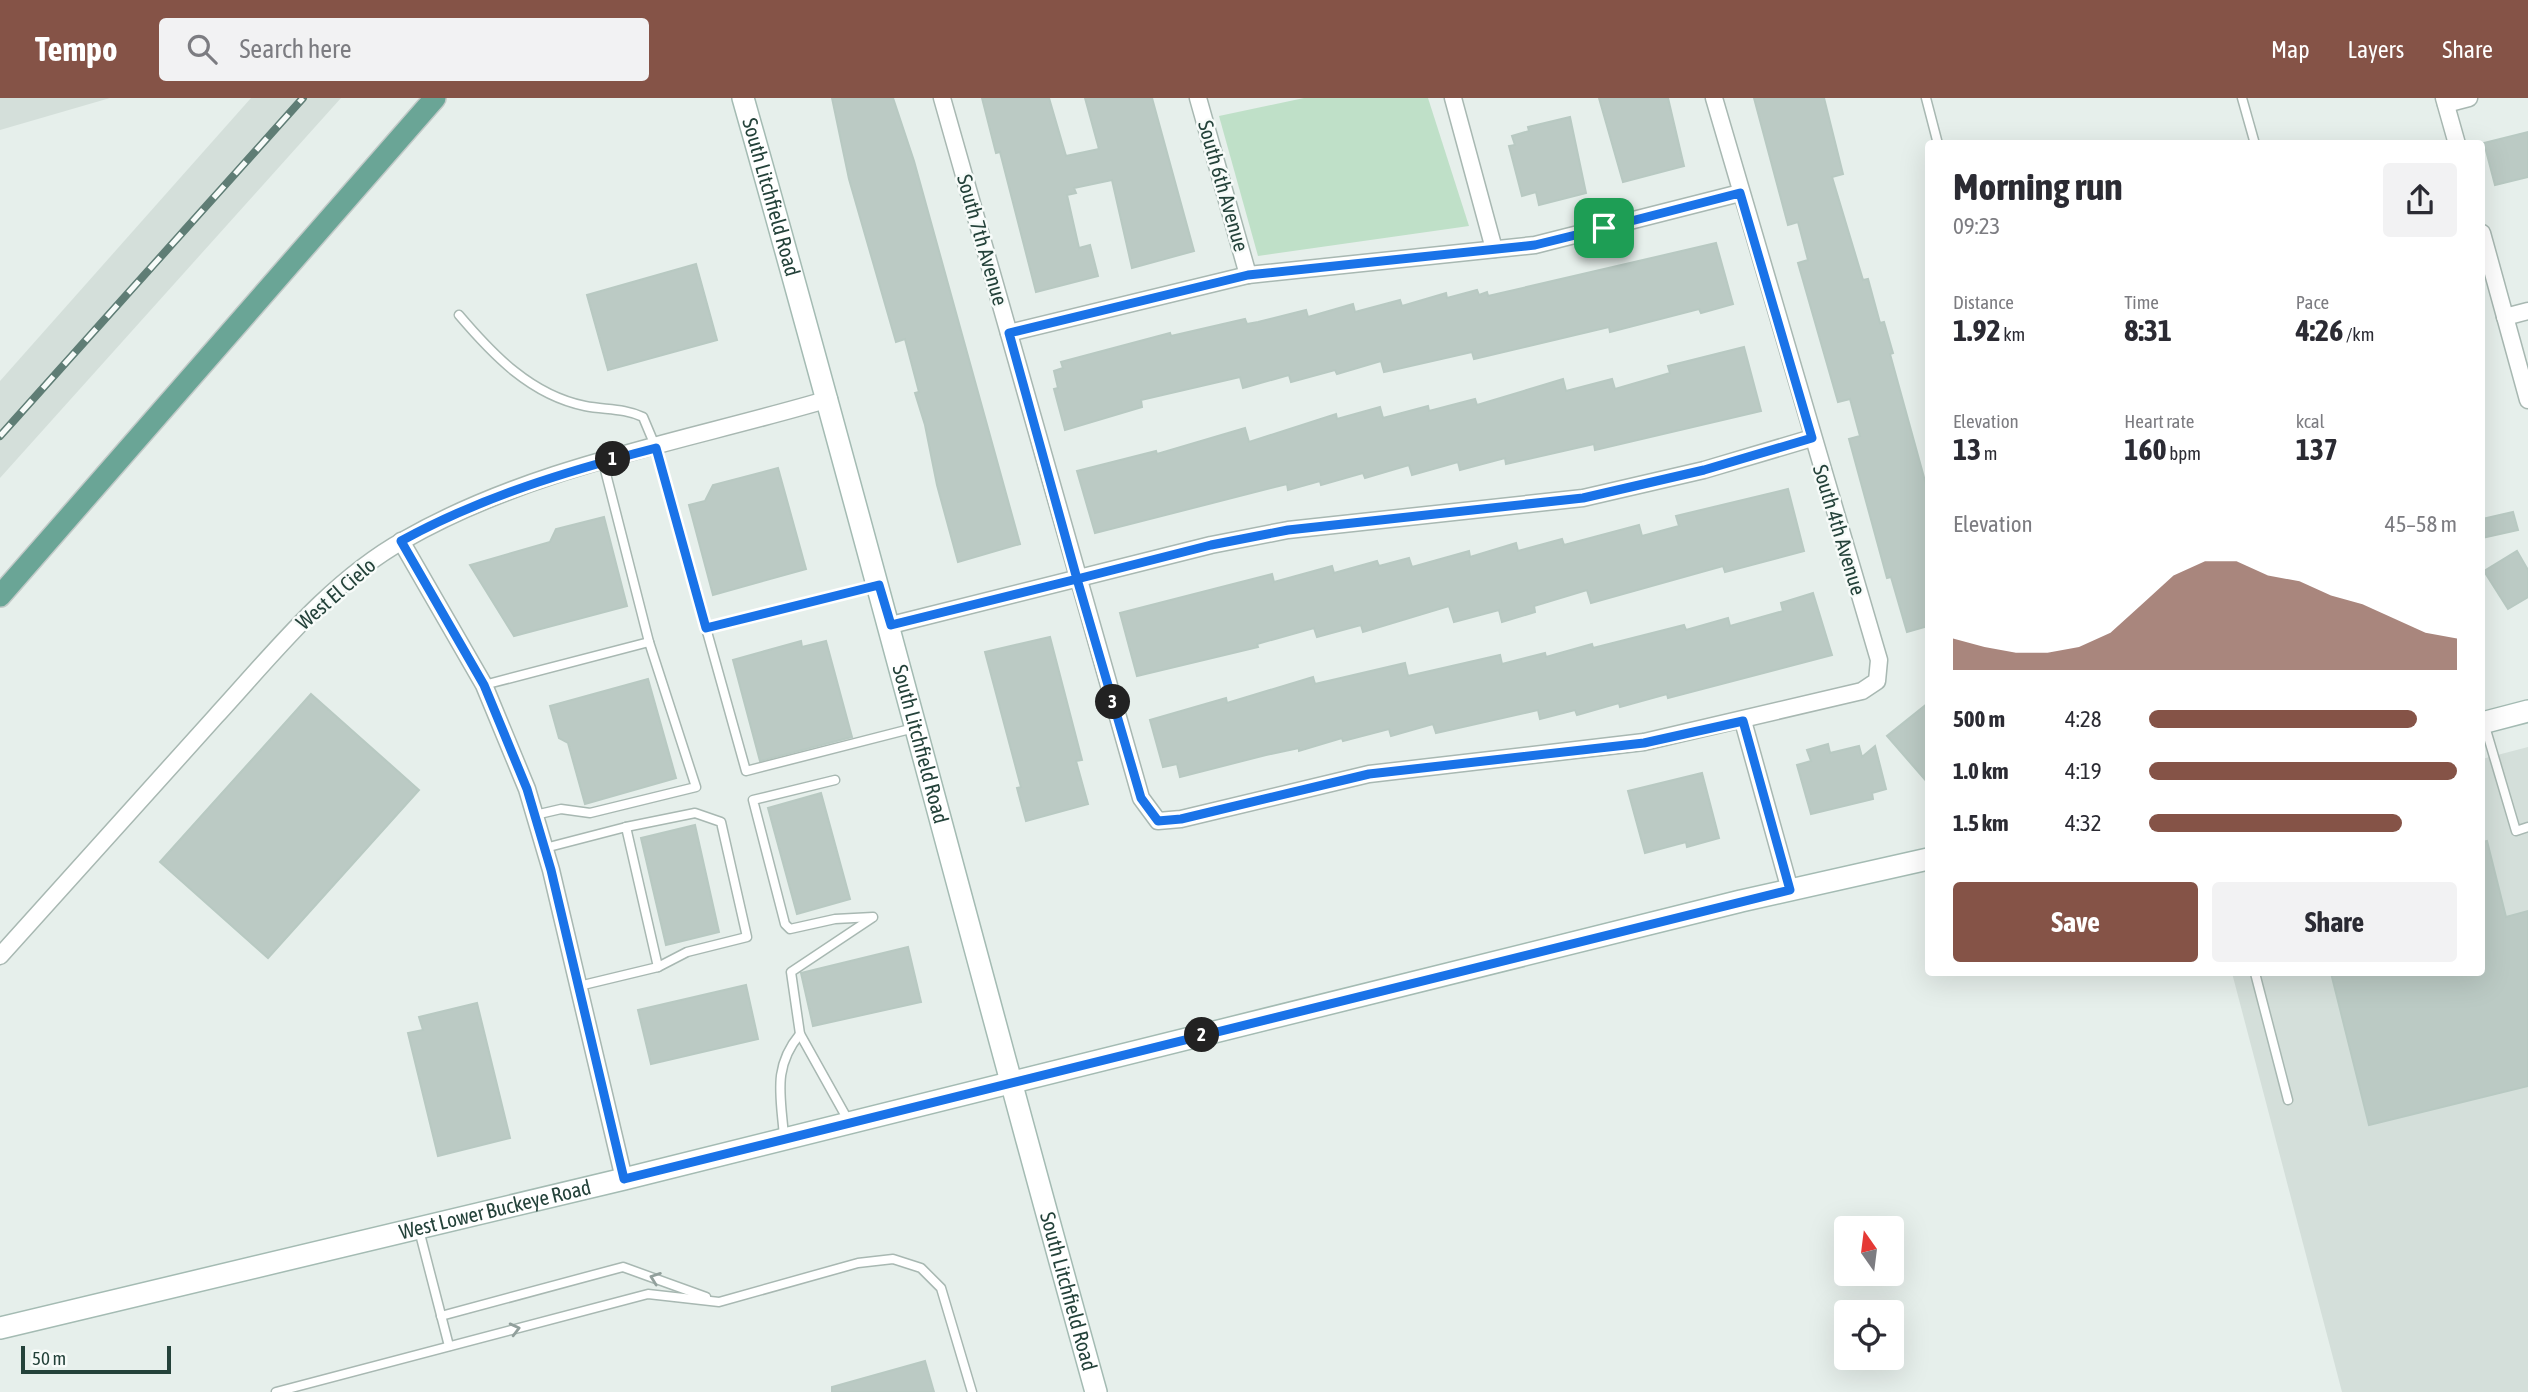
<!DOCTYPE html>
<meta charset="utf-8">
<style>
body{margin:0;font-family:"Asap Condensed",sans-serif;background:#f2f2f3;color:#2b2b33;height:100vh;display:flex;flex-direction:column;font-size:26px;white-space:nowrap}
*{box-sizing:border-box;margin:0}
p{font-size:23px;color:#7c7c81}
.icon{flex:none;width:38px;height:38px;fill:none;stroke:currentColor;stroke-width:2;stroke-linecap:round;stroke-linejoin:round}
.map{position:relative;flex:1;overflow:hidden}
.panel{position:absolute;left:1925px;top:42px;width:560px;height:836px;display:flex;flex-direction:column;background:#fff;border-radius:7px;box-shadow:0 7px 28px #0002}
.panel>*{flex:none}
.needle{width:46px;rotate:346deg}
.controls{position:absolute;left:1834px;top:1118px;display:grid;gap:14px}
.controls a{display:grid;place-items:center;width:70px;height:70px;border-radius:7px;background:#fff;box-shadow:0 7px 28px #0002;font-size:35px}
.scale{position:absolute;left:21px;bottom:18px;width:150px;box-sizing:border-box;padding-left:7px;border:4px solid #24423a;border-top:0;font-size:19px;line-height:24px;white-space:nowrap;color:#24423a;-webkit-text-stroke:5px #f7fbf9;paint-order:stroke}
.pin{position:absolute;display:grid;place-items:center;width:60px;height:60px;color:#fff;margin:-30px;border-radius:14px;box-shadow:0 4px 10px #0006}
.km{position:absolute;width:35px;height:35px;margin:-18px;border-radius:50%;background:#222;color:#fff;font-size:19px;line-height:35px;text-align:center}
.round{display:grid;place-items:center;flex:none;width:74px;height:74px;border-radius:7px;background:#f2f2f3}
.summary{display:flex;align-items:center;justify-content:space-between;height:119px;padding:0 28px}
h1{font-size:38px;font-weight:700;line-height:52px}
.figures{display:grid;grid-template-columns:repeat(3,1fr);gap:10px;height:119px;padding:7px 28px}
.figures div{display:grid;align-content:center}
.figures b{font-size:30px;font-weight:700}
.figures small{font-size:19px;font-weight:400}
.figures p{font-size:19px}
.chart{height:196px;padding:14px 28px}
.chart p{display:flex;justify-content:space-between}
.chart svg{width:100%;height:126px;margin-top:7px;fill:#855347;opacity:.7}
.primary-button{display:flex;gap:14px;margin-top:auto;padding:14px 28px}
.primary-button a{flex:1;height:80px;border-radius:7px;background:#855347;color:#fff;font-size:28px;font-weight:700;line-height:80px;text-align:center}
.primary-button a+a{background:#f2f2f3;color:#2b2b33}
ul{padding:0 28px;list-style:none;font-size:23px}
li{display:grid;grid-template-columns:112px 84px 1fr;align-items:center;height:52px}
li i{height:18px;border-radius:9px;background:#855347}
header{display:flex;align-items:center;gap:42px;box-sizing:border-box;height:98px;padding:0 35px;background:#855347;color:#fff}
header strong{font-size:33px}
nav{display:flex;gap:38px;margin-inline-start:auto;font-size:24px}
.search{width:490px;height:63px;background:#f2f2f3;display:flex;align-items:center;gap:18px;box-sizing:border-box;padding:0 24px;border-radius:7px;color:#7c7c81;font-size:26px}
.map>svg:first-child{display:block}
.built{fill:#d4dfda}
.green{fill:#bfe0c8}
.building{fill:#bbcac4;stroke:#b8c9c2;stroke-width:2}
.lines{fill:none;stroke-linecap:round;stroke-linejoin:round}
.lane-casing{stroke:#a8b8b2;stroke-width:11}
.street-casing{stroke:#a8b8b2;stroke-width:19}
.secondary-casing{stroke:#a4bbb3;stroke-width:24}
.primary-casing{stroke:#c2cac8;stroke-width:24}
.lane{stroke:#fff;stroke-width:8}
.street{stroke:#fff;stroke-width:16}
.secondary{stroke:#fff;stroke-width:21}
.primary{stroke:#6aa596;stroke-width:21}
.rail-casing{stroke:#5f7d75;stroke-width:8}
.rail{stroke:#f7fbf9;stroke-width:5;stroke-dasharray:16;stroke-linecap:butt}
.oneway{stroke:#92a09c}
.route-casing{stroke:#fff;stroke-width:14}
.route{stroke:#1a73e8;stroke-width:9}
.labels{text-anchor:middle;stroke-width:5;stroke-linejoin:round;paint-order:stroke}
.street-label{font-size:21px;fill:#24423a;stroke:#f7fbf9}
</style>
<header>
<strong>Tempo</strong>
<div class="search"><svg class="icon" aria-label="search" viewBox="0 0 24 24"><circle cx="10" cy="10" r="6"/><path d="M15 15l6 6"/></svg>Search here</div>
<nav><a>Map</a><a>Layers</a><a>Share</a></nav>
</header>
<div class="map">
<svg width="2528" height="1294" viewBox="0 0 2528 1294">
<rect width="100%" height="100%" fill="#e6efeb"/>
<g class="built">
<path d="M0,0H110L0,32Z"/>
<path d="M251,0H341L0,380V283Z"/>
<path d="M2528,649V1294H2342L2232,875H2482V661Z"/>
</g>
<path class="green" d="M1304,0H1428L1469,128L1258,158L1219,18Z"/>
<g class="building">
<path d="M832,0H893L914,63L1020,446L958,464L937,387L925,327L915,295L919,294L905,241L896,244L849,81Z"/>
<path d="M982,0H1049L1066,58L1099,51L1085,0H1152L1194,153L1132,170L1112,82L1074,90L1076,95L1067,97L1079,150L1090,147L1098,178L1036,194L1000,54L996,55Z"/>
<path d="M1599,0H1668L1684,68L1623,84Z"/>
<path d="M1754,0H1824L1843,76L1832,79L1863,182L1868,181L1880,225L1884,224L1893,255L1890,256L1928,394V528L1907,534L1891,479L1887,480L1849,341L1860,338L1850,301L1838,304L1798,165L1808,162L1798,124L1788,127Z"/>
<path d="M1570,19L1586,95L1539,107L1536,94L1522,98L1509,48L1515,47L1512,38L1529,33L1528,29Z"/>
<path d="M2528,34V79L2495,87L2484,45Z"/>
<path d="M1716,145L1733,206L1701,215L1699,211L1610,234L1609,229L1474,261L1472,254L1384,274L1381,263L1337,276L1335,272L1291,284L1289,277L1243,290L1240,279L1141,302L1142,309L1065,332L1054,291L1058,290L1054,273L1063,270L1061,264L1170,235L1171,238L1245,221L1247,226L1258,224L1306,212L1308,219L1353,206L1355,214L1400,202L1402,208L1446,195L1447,200L1477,192L1479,197L1487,194L1488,198Z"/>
<path d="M696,166L717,242L608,272L587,197Z"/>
<path d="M1744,249L1761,313L1595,352L1594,346L1506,366L1505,360L1460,372L1458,364L1412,377L1409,367L1365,380L1363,375L1321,387L1320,383L1288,392L1287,386L1095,435L1077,373L1156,353L1157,356L1245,330L1249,344L1336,316L1337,321L1380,309L1383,320L1428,308L1429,313L1475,301L1477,307L1563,281L1566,293L1612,281L1615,291L1670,275L1668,268Z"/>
<path d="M778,370L806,471L713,497L689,407L705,403L713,387Z"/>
<path d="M1788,391L1804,453L1725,474L1723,468L1591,505L1587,492L1534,508L1535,514L1502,524L1499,512L1454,524L1449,508L1363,534L1361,527L1317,539L1314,530L1257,546L1258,549L1137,578L1120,515L1272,476L1274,484L1332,468L1334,475L1377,463L1379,468L1409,460L1412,469L1469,453L1470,459L1516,445L1518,453L1562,441L1564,447L1639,427L1642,438L1679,428L1676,418Z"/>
<path d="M2513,414L2518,432L2482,440V421Z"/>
<path d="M604,419L627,508L514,538L470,467L550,444L556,431Z"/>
<path d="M2517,453L2528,472V499L2508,511L2484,473Z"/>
<path d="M1813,495L1832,557L1668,600L1667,596L1620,609L1619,605L1577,617L1575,612L1540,621L1538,612L1436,635L1433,626L1391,638L1389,631L1343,643L1342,640L1299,653V650L1266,657L1180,679L1177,666L1163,669L1150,622L1226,600L1227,605L1313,579L1315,586L1405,565L1408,578L1500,557L1502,566L1545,555L1546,559L1592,546L1593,550L1684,527L1686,532L1728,520L1730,528L1783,513L1781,505Z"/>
<path d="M1050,539L1082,662L1076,663L1088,706L1026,723L1017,690L1021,689L985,554Z"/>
<path d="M801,543L802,549L826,543L852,639L760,663L733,562Z"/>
<path d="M648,581L676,680L585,706L568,645L559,640L550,608Z"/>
<path d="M311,596L419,692L268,860L160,764Z"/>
<path d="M1928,605V685L1887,638Z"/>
<path d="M1828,646L1830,655L1859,648L1862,659L1875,648L1886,691L1872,695L1873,701L1811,716L1797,667L1811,663L1807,652Z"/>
<path d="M1702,675L1719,740L1687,749L1686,744L1645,755L1628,693Z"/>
<path d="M821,695L850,801L797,816L768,710Z"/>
<path d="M695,727L719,834L666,847L641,740Z"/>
<path d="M2487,743L2506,819L2528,813V988L2369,1027L2331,875H2482V744Z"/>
<path d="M908,849L921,904L813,928L801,875Z"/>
<path d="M746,887L758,941L651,966L638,912Z"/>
<path d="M477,905L510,1040L438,1058L408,935L423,932L419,919Z"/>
<path d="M925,1263L934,1294H832V1289Z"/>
</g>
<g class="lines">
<g class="lane-casing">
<g id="lane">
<path d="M1926,0L1938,46"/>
<path d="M2242,0L2255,46"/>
<path d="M459,217C493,257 531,297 585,308C605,312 624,310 643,319L656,350L706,530L876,488"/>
<path d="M706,530L746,673L914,630"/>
<path d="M484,587L649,544L603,364"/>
<path d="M2484,625L2516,733L2528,729"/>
<path d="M835,682L753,702L785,826L790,831L835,821L873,819"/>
<path d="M535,717L561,711L590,715L696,689L649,544"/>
<path d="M626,729L695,715L721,724L747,839L687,854L658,869"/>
<path d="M545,750L626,729L658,869L579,888"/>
<path d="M2255,875L2288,1002"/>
<path d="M848,1022L800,936L791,874L872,820"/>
<path d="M784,1039C781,998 772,970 800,936"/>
<path d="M419,1132L449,1248"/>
<path d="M441,1218L623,1169L706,1199"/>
<path d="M276,1294L648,1196L719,1204L858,1165L893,1161L921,1170L941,1190L972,1294"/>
</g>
</g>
<g class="street-casing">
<g id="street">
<path d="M942,0L1141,700L1158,723L1181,721L1369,676L1644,644L1862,593L1877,583L1879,562L1714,0"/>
<path d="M1198,0L1248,177"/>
<path d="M1453,0L1494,151"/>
<path d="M2444,0L2457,46"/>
<path d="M2446,6L2469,0"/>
<path d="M2482,135L2528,302"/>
<path d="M2505,219L2528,213"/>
<path d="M1009,235L1248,177L1535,147L1740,95"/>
<path d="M401,443L484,587L527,691L551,772L624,1081"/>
<path d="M891,527L1211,447L1288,432L1583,400L1704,372L1812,340"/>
<path d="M1743,623L1790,792"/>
<path d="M0,858C72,778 144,698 216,618C273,556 329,484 404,442C533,368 687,343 829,301"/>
</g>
</g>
<g class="secondary-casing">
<g id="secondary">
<path id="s1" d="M743,0C865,430 976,863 1096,1294"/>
<path d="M2482,625L2528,613"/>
<path id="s2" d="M0,1230L624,1081L1741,803L1928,761"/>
</g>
</g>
<g class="primary-casing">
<path id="primary" d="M0,498L435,0"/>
</g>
<use href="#lane" class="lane"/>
<use href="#street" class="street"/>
<use href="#secondary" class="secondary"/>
<use href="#primary" class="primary"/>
<g class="rail-casing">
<path id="rail" d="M0,338L303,0"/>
</g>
<use href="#rail" class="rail"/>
</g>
<defs><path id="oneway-chevron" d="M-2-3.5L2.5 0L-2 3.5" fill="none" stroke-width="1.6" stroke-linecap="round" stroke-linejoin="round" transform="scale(1.75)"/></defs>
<g class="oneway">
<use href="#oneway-chevron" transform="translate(655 1180) rotate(-160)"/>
<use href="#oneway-chevron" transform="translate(515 1231) rotate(-14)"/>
</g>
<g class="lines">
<g class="route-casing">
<path id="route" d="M1604,130L1535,147L1248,177L1009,235L1077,481L891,527L879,487L706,530L656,350C567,373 481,399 401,443L484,587L527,691L551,772L624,1081L1790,792L1743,623L1644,645L1369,676L1181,721L1158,723L1141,700L1077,481L1211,447L1288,432L1583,400L1704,372L1812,340L1740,95L1604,130"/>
</g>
<use href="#route" class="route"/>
</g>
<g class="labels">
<g class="street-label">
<text transform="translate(1223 88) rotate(74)" y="7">South 6th Avenue</text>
<text dy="7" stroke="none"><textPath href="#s1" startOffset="103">South Litchfield Road</textPath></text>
<text transform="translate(982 142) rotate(74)" y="7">South 7th Avenue</text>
<text transform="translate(1839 432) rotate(73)" y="7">South 4th Avenue</text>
<text transform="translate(336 496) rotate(-41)" y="7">West El Cielo</text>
<text dy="7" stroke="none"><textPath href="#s1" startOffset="670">South Litchfield Road</textPath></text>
<text dy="7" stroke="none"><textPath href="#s2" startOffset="509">West Lower Buckeye Road</textPath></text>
<text dy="7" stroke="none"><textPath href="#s1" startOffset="1237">South Litchfield Road</textPath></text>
</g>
</g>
</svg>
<div class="controls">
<a><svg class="needle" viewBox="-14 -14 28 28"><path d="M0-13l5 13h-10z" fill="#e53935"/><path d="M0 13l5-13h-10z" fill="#7c7c81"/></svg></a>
<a><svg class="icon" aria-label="locate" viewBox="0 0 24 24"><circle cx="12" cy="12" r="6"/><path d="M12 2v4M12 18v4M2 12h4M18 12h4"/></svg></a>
</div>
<div class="scale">50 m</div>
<div class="pin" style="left:1604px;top:130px;background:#1e9e55"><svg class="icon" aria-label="arrive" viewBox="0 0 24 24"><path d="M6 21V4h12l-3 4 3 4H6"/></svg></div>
<b class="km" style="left:613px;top:361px">1</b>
<b class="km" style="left:1202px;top:937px">2</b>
<b class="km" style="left:1113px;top:604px">3</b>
<section class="panel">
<div class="summary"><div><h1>Morning run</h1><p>09:23</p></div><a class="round"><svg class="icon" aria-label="share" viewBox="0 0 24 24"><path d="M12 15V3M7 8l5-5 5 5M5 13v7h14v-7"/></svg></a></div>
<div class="figures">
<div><p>Distance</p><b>1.92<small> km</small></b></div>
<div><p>Time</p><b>8:31</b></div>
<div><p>Pace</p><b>4:26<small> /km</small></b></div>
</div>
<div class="figures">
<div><p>Elevation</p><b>13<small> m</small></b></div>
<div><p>Heart rate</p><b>160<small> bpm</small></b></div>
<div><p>kcal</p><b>137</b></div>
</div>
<div class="chart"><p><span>Elevation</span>45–58 m</p>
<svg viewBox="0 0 160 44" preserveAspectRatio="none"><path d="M0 44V33L10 36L20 38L30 38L40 36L50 31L60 21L70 11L80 6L90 6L100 11L110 13L120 18L130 21L140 26L150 31L160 33V44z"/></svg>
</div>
<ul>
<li><b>500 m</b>4:28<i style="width:87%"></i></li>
<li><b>1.0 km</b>4:19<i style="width:100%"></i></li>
<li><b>1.5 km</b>4:32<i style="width:82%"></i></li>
</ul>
<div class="primary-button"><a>Save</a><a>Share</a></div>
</section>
</div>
